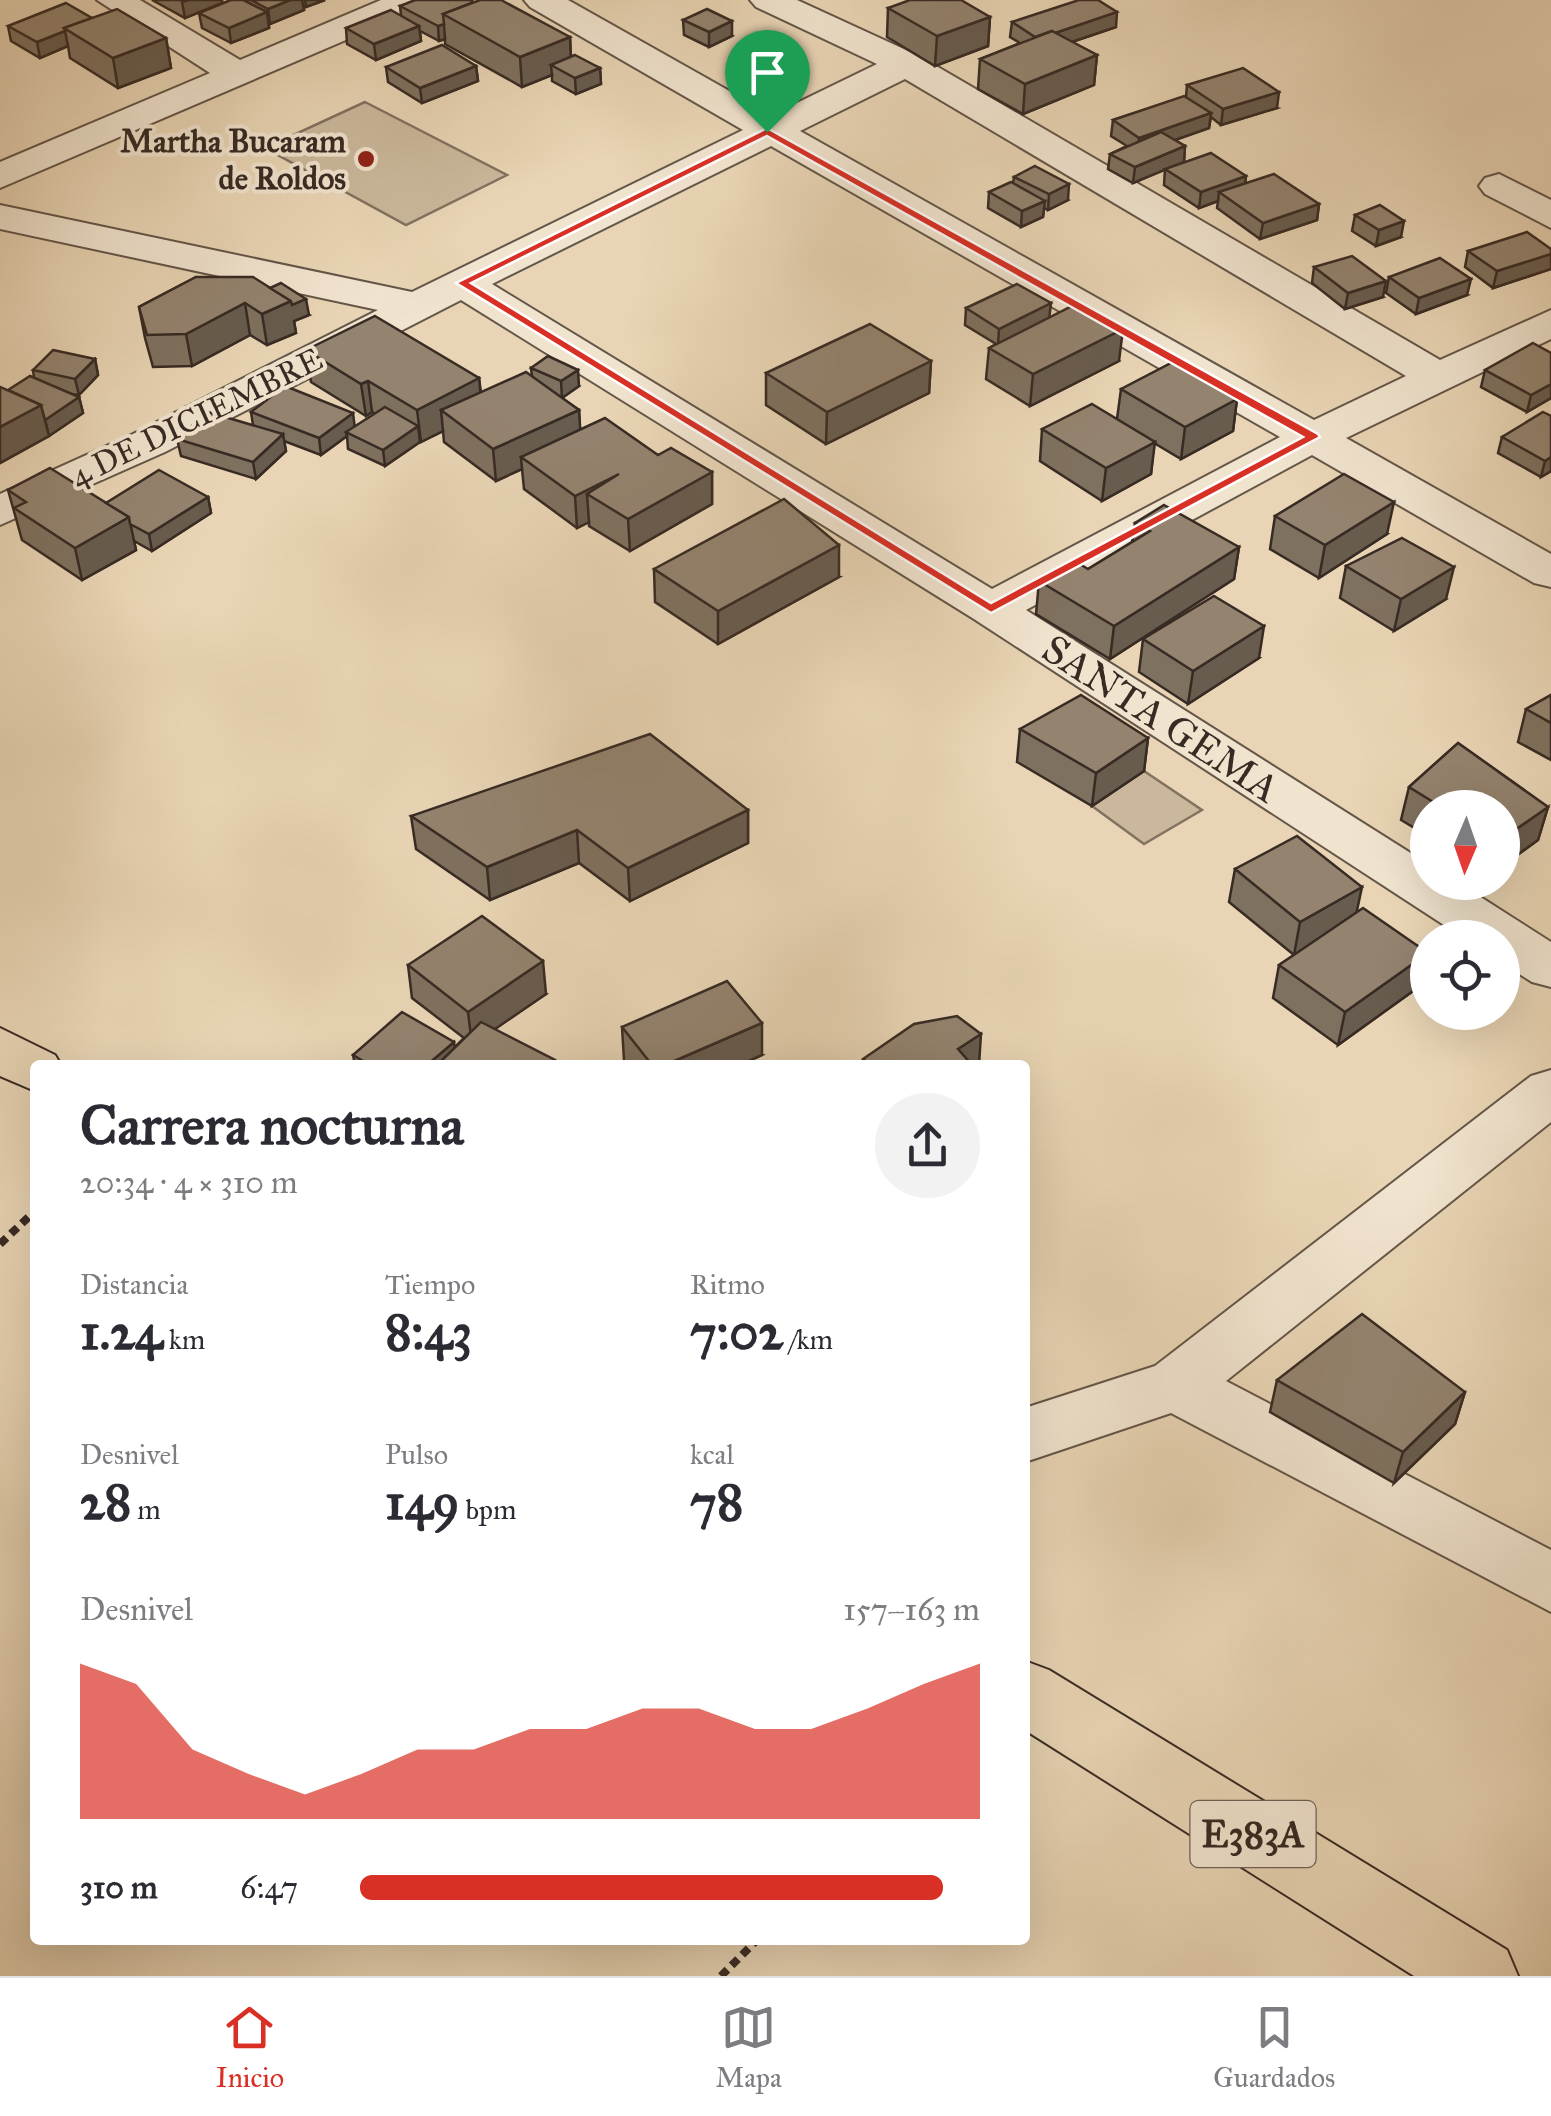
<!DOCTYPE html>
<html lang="es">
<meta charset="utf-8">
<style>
body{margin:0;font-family:"IM FELL Great Primer",serif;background:#f2f2f3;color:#2b2b33;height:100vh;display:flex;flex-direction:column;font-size:38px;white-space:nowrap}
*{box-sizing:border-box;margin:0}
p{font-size:32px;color:#7c7c81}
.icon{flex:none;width:55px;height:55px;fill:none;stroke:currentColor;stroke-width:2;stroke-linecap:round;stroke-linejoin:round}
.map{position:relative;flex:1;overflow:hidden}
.details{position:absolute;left:30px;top:1060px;width:1000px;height:885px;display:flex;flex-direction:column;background:#fff;border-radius:10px;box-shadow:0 10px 40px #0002}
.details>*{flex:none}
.needle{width:65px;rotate:182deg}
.tools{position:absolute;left:1410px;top:790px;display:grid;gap:20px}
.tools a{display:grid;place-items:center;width:110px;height:110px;border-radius:50%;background:#fff;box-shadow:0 10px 40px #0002;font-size:50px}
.pin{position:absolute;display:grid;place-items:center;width:85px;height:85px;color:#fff;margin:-102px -42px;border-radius:50% 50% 50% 0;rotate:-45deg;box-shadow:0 0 10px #0007}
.pin .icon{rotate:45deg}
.round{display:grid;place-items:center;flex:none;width:105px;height:105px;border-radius:52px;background:#f2f2f3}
.summary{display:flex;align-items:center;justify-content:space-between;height:170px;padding:0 50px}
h1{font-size:55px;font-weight:700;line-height:75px}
.metrics{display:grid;grid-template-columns:repeat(3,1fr);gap:15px;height:170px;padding:10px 50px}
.metrics div{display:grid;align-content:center}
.metrics b{font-size:50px;font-weight:700}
.metrics small{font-size:28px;font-weight:400}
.metrics p{font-size:28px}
.chart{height:280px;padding:20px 50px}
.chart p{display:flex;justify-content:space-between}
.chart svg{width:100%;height:180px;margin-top:10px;fill:#d93025;opacity:.7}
ul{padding:0 50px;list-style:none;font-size:32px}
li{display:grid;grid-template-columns:160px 120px 1fr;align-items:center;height:75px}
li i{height:25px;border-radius:12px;background:#d93025}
.menu{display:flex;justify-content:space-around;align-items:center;height:140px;border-top:2px solid #e1e1e2;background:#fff;font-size:28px;color:#7c7c81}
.menu a{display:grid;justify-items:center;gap:5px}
.menu .active{color:#d93025}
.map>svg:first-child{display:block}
.green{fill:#cbb89c;stroke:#827260;stroke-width:2.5}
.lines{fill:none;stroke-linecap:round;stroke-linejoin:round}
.minor-casing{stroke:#645648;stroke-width:4}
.primary-casing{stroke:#382b24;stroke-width:4}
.path{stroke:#382b24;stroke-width:8;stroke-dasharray:9 6;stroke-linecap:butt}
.minor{fill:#f1e4cf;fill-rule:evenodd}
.primary{fill:#e9d5b5;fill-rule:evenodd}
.wall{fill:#7f715f;stroke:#382b24;stroke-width:2.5}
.shaded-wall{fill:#685c4e;stroke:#382b24;stroke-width:2.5}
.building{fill:#94836f;stroke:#382b24;stroke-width:2.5}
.route{fill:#d93025;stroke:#fff;stroke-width:2.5;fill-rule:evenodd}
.poi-dot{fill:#8f2418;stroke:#f1e4cf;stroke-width:4}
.labels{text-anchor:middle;stroke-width:8;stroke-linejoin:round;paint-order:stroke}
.far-poi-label{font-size:32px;font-weight:bold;fill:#382b24;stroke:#f1e4cf;text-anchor:end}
.far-street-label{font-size:32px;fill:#382b24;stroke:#f1e4cf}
.shield{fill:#f1e4cf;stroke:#706257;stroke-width:2.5}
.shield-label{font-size:38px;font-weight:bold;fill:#382b24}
.street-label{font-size:40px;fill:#382b24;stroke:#f1e4cf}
</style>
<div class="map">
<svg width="1551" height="1976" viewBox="0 0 1551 1976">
<rect width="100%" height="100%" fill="#e9d5b5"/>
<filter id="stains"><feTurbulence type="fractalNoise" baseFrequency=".002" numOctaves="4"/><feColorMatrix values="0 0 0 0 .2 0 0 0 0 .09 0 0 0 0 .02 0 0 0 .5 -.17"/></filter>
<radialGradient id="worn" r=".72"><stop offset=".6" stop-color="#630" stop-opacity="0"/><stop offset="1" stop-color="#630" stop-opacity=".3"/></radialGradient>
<g class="green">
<path d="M365,102L507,175L406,225L265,148Z"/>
<path d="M1144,771L1202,810L1144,844L1092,806Z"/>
</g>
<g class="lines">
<g class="minor-casing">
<g id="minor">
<path d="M97,0H140L240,60L381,0H429L423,7L0,188V162L210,73Z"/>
<path d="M524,0H568L772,115L877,64L756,7L750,0H797L919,56L1440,360L1551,310V339L1346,438L1551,554V587L1534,583L1312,455L1026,610L1428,864V882H1457L1551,942V987L1532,982L1502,963V938H1464L974,619L461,300L165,452L0,525V494L133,434L378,310L0,229V205L412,292L743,130L530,7ZM905,79L1406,376L1314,420L800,131ZM771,146L1280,437L992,589L492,284Z"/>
<path d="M1499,174L1551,200V228L1485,194L1479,186L1485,178Z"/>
<path d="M1551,1070V1122L1226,1381L1551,1550V1612L1171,1413L1025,1462V1408L1155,1366L1531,1076Z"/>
</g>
</g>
<g class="primary-casing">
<g id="primary">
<path d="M0,1028L55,1055L61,1065H35V1091L0,1076Z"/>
<path d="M1025,1661L1049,1670L1507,1950L1518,1976H1414L1025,1730Z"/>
</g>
</g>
<g class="path">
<path d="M0,1244L35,1211"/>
<path d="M721,1976L757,1940"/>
</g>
<use href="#minor" class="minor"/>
<use href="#primary" class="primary"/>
</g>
<g class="wall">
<path d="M152,0H222V3L185,18Z"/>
<path d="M231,0H325L306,7L303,6L304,10L270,24L269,23V28L231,43L202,28L199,13Z"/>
<path d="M400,6L570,37L571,57L600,68L601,84L576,94L552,81V75L522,87L445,44V39L439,41L420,31L421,41L376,60L347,44L346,28L401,15Z"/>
<path d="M888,8L990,17L988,46L935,66L887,37Z"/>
<path d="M92,18L166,38L171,68L118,88L70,58L68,46L40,58L11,41L8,26Z"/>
<path d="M683,20L732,36L709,47L684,35Z"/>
<path d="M1012,22L1116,27L1072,42L1097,55L1094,85L1023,114L978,89L980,59L1020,43L1010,37Z"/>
<path d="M476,66L478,81L422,103L388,82L386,67Z"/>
<path d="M1187,85L1277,108L1221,125L1211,117L1209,128L1175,140L1185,146L1184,162L1169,168L1246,176L1245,183L1319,204L1317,220L1260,239L1217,208L1218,201L1199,208L1164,185L1165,169L1133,183L1108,169L1110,154L1127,146L1111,136L1113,120L1186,97Z"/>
<path d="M1014,177L1068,200L1048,210L1044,208L1043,217L1021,227L988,208L989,192L1013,183Z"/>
<path d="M1355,215L1401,237L1376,246L1352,231Z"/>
<path d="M1551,249V269L1493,288L1465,267L1468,251Z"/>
<path d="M1314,267L1383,297L1345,309L1312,283Z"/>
<path d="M196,277L309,315L294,321L296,333L267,345L250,335L192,366L153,367L145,338L139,307Z"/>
<path d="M1389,277L1467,295L1416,314L1386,293Z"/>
<path d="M966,308L1050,318L1119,361L1030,406L986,379L989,348L996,344L965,325Z"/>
<path d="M306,350L479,378L481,393L532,376L531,368L579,386L562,398L579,410L580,430L712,472V504L630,551L589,526V522L577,528L524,489L522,469L496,481L444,442L443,431L420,442L385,466L348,449L347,436L321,455L284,441L286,451L256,479L181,456L177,439L253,425L251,412L355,427L375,414L372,412L366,416L311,382Z"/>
<path d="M1551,353V398L1527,412L1481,387L1485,370Z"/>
<path d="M95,359L98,375L79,395L71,394L79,397L83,413L49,436L0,463L34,378L33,370Z"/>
<path d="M931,361L929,393L826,444L766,405V373Z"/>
<path d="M1121,389L1237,399L1233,431L1181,459L1154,443L1151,474L1102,501L1040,461L1042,429L1117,419Z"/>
<path d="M1551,416V471L1541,477L1498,453L1502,437Z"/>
<path d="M8,490L106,503L208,497L211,513L152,551L134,541L136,550L82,580L22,540Z"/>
<path d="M1275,516L1387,534L1319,578L1270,549Z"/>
<path d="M1135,523L1239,547L1234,579L1110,659L1036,614L1039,581L1088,569L1132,542Z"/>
<path d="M1346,566L1446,599L1394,631L1340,598Z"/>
<path d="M654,569L839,577L718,644L655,602Z"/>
<path d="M1143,639L1259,658L1188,704L1139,672Z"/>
<path d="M1551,695V760L1518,742L1526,709Z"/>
<path d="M1020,729L1148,738L1144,771L1092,806L1017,762Z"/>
<path d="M1458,743L1548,807L1538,840L1502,866V808H1428V836L1401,820L1409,787Z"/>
<path d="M748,810V843L630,901L579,863L490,900L416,849L411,816Z"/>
<path d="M1235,869L1357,912L1428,952L1420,986L1338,1045L1273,998L1279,965L1294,955L1229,902Z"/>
<path d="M408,965L546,994L494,1029L556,1065H355L353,1055L455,1047L464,1038L412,998Z"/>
<path d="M622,1027L762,1055L740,1065H628L624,1060Z"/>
<path d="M1277,1380L1465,1392L1455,1424L1394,1483L1270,1412Z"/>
</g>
<g class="shaded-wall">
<path d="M189,0H222V3L185,18L182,2Z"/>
<path d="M290,0H302L304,10L270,24L268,9Z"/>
<path d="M305,0H325L306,7Z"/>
<path d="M267,12L269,28L231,43L229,28Z"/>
<path d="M1117,12L1116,27L1036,54L1037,39Z"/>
<path d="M990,17L988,46L935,66L937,36Z"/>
<path d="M732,21V36L709,47V32Z"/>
<path d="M444,24L445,39L439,41L438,26Z"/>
<path d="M419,26L421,41L376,60L374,44Z"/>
<path d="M65,31L68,46L40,58L37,42Z"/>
<path d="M570,37L571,66L551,65L552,75L522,87L520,57Z"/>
<path d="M166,38L171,68L118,88L113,58Z"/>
<path d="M1097,55L1094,85L1023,114L1025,84Z"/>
<path d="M476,66L478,81L422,103L420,88Z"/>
<path d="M600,68L601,84L576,94L575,78Z"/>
<path d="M1279,92L1277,108L1221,125L1223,109Z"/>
<path d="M1211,113L1209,128L1138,153L1139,138Z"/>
<path d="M1185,146L1184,162L1133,183L1135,167Z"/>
<path d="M1246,176L1244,192H1219L1218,201L1199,208L1201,192Z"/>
<path d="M1069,184L1068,200L1048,210L1049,194Z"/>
<path d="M1045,201L1043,217L1021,227L1022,211Z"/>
<path d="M1319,204L1317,220L1260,239L1263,223Z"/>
<path d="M1404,221L1401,237L1376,246L1379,230Z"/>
<path d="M1551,254V269L1493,288L1497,271Z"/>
<path d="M1471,279L1467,295L1416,314L1419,298Z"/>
<path d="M1386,281L1383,297L1345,309L1348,293Z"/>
<path d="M306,299L309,315L294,321L296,333L267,345L262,314L291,301Z"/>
<path d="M245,303L250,335L192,366L186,334Z"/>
<path d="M1051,303L1049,320L998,345L999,329Z"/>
<path d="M1123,329L1119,361L1030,406L1033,374Z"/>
<path d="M95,359L98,375L79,395L75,379Z"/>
<path d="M931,361L929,393L826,444L827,412Z"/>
<path d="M578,370L579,386L562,398L561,381Z"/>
<path d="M479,378L482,410H441L443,431L421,442L417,410Z"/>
<path d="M368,381L372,412L366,416L361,384Z"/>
<path d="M1551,384V398L1527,412L1531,395Z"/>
<path d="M79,397L83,413L49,436L45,420Z"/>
<path d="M1237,399L1233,431L1181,459L1185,427Z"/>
<path d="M41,405L49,436L0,463V427Z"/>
<path d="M579,410L581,441L521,457L522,469L496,481L493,449Z"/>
<path d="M353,413L355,429L346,432L347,436L321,455L319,438Z"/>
<path d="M418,426L420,442L385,466L383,450Z"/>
<path d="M283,434L286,451L256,479L253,462Z"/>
<path d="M1155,442L1151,474L1102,501L1106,468Z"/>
<path d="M1551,457V471L1541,477L1545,461Z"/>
<path d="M712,472V504L630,551L628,519Z"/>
<path d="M619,474L587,494L589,522L577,528L575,496Z"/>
<path d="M208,497L211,513L152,551L149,534Z"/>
<path d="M1394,502L1387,534L1319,578L1325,545Z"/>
<path d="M129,517L136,550L82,580L75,548Z"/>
<path d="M839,545V577L718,644V611Z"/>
<path d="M1239,547L1234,579L1110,659L1114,626Z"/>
<path d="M1454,567L1446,599L1394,631L1401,599Z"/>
<path d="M1264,626L1259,658L1188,704L1193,671Z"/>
<path d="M1148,738L1144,771L1092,806L1096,773Z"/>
<path d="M1548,807L1538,840L1502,866V839Z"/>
<path d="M748,810V843L630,901L628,868Z"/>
<path d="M577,830L579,863L490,900L487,867Z"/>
<path d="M1362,887L1355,920L1294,955L1300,922Z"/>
<path d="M1428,953L1420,986L1338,1045L1345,1012Z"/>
<path d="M543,961L546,994L472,1045L468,1012Z"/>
<path d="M762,1023V1055L740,1065H665Z"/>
<path d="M981,1034L979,1065H957L958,1049Z"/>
<path d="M454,1042L456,1059L449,1065H427Z"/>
<path d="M1465,1392L1455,1424L1394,1483L1403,1452Z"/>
</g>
<g class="building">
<path d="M231,0H243L267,12L229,28L199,13Z"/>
<path d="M251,0H290L268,9Z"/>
<path d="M415,0H470L474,2L443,14L444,24L438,26L400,6Z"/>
<path d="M480,0H501L570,37L520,57L443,14Z"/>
<path d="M910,0H961L990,17L937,36L888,8Z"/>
<path d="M1079,0H1098L1117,12L1055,33L1052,31L1035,37L1012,22Z"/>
<path d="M66,3L92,18L64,28L65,31L37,42L8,26Z"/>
<path d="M117,9L166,38L113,58L64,28Z"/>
<path d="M707,9L732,21L709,32L683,20Z"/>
<path d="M391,10L419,26L374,44L346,28Z"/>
<path d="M1052,31L1097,55L1025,84L980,59Z"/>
<path d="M442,45L476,66L420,88L386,67Z"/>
<path d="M575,55L600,68L575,78L551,65Z"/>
<path d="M1243,68L1279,92L1223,109L1187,85Z"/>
<path d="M1184,96L1211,113L1139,138L1113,120Z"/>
<path d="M1161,132L1185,146L1135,167L1110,154Z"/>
<path d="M1211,153L1246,176L1201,192L1165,169Z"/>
<path d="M1035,166L1069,184L1049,194L1014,177Z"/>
<path d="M1274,174L1319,204L1263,223L1219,192Z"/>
<path d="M1011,182L1045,201L1022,211L989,192Z"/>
<path d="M1380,205L1404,221L1379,230L1355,215Z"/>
<path d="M1527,232L1551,249V254L1497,271L1468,251Z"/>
<path d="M1352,256L1386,281L1348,293L1314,267Z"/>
<path d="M1440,258L1471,279L1419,298L1389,277Z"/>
<path d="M196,277H253L291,301L262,314L245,303L186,334L147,335L139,307Z"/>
<path d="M281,283L306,299L292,305L291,301L270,288Z"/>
<path d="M1017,284L1051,303L999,329L966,308Z"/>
<path d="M1078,303L1123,329L1033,374L989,348Z"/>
<path d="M375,316L479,378L417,410L368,381L361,384L306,350Z"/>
<path d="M870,324L931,361L827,412L766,373Z"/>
<path d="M1533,343L1551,353V384L1531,395L1485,370Z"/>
<path d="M53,350L95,359L75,379L33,370Z"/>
<path d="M548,356L578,370L561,381L531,368Z"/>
<path d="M1173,362L1237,399L1185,427L1121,389Z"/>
<path d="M526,372L579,410L493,449L441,410Z"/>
<path d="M30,376L79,397L45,420L41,405L8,390Z"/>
<path d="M285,386L353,413L319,438L251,412Z"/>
<path d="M0,387L41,405L0,427Z"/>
<path d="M1092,404L1155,442L1106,468L1042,429Z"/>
<path d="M385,407L418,426L383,450L346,432Z"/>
<path d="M208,412L283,434L253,462L177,439Z"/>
<path d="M1543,412L1551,416V457L1545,461L1502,437Z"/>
<path d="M605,418L658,455L671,448L712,472L628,519L587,494L619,474L575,496L521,457Z"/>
<path d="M50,468L129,517L75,548L14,508L26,502L8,490Z"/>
<path d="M159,470L208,497L149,534L130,524L129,517L106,503Z"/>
<path d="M1344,474L1394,502L1325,545L1275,516Z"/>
<path d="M784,499L839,545L718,611L654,569Z"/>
<path d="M1164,505L1239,547L1114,626L1039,581L1073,560L1088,569L1150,531L1135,523Z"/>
<path d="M1402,538L1454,567L1401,599L1346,566Z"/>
<path d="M1214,596L1264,626L1193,671L1143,639Z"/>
<path d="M1081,695L1148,738L1096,773L1020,729Z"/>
<path d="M1551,695V723L1526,709Z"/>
<path d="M650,734L748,810L628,868L577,830L487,867L411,816Z"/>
<path d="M1458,743L1548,807L1502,839V808H1443L1409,787Z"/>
<path d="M1297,836L1362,887L1300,922L1235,869Z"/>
<path d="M1363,908L1428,953L1345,1012L1279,965Z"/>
<path d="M482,916L543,961L468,1012L408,965Z"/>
<path d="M727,981L762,1023L665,1065H652L622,1027Z"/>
<path d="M402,1012L454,1042L427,1065H370L353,1055Z"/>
<path d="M957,1016L981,1034L958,1049L972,1065H871L863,1059L914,1024Z"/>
<path d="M481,1022L555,1060L551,1065H437Z"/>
<path d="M1362,1314L1465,1392L1403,1452L1277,1380Z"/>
</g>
<path class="route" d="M767,128L1318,434L1320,437L991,613L456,283ZM767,136L1303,437L991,603L471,283Z"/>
<circle class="poi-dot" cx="366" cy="159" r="10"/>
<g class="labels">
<g class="far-poi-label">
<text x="346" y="152">Martha Bucaram<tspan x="346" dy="37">de Roldos</tspan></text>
</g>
<g class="far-street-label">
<text transform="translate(196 417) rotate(-26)" y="11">4 DE DICIEMBRE</text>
</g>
<rect class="shield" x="1190.5" y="1801" width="125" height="66" rx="8"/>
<g class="shield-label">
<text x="1253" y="1847">E383A</text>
</g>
<g class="street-label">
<text transform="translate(1161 718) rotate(33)" y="14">SANTA GEMA</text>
</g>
</g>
<rect width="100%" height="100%" filter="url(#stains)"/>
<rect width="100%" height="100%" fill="url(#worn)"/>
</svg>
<div class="tools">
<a><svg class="needle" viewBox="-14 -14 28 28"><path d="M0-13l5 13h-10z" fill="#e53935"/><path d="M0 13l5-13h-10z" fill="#7c7c81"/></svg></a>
<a><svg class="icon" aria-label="locate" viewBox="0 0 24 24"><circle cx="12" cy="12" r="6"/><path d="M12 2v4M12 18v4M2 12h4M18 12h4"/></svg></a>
</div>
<div class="pin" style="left:767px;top:132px;background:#1e9e55"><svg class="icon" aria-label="arrive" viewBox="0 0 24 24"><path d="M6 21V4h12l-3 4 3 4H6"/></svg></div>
<section class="details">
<div class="summary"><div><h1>Carrera nocturna</h1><p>20:34 · 4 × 310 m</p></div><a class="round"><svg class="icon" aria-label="share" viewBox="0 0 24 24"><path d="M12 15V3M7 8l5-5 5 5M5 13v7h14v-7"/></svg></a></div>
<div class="metrics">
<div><p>Distancia</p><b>1.24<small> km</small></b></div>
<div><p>Tiempo</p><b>8:43</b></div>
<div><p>Ritmo</p><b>7:02<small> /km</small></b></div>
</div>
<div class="metrics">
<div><p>Desnivel</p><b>28<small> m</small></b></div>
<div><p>Pulso</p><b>149<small> bpm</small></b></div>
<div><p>kcal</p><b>78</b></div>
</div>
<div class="chart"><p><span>Desnivel</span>157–163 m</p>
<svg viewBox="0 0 160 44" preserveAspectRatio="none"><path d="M0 44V6L10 11L20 27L30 33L40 38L50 33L60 27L70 27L80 22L90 22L100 17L110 17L120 22L130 22L140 17L150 11L160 6V44z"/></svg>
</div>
<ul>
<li><b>310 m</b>6:47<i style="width:94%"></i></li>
</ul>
</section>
</div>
<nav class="menu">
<a class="active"><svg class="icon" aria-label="home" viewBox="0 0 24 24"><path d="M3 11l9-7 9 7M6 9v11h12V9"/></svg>Inicio</a>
<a><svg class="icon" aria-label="map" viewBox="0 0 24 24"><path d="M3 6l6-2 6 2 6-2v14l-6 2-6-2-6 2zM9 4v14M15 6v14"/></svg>Mapa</a>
<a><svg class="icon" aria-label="saved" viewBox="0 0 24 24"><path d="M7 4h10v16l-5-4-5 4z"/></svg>Guardados</a>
</nav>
